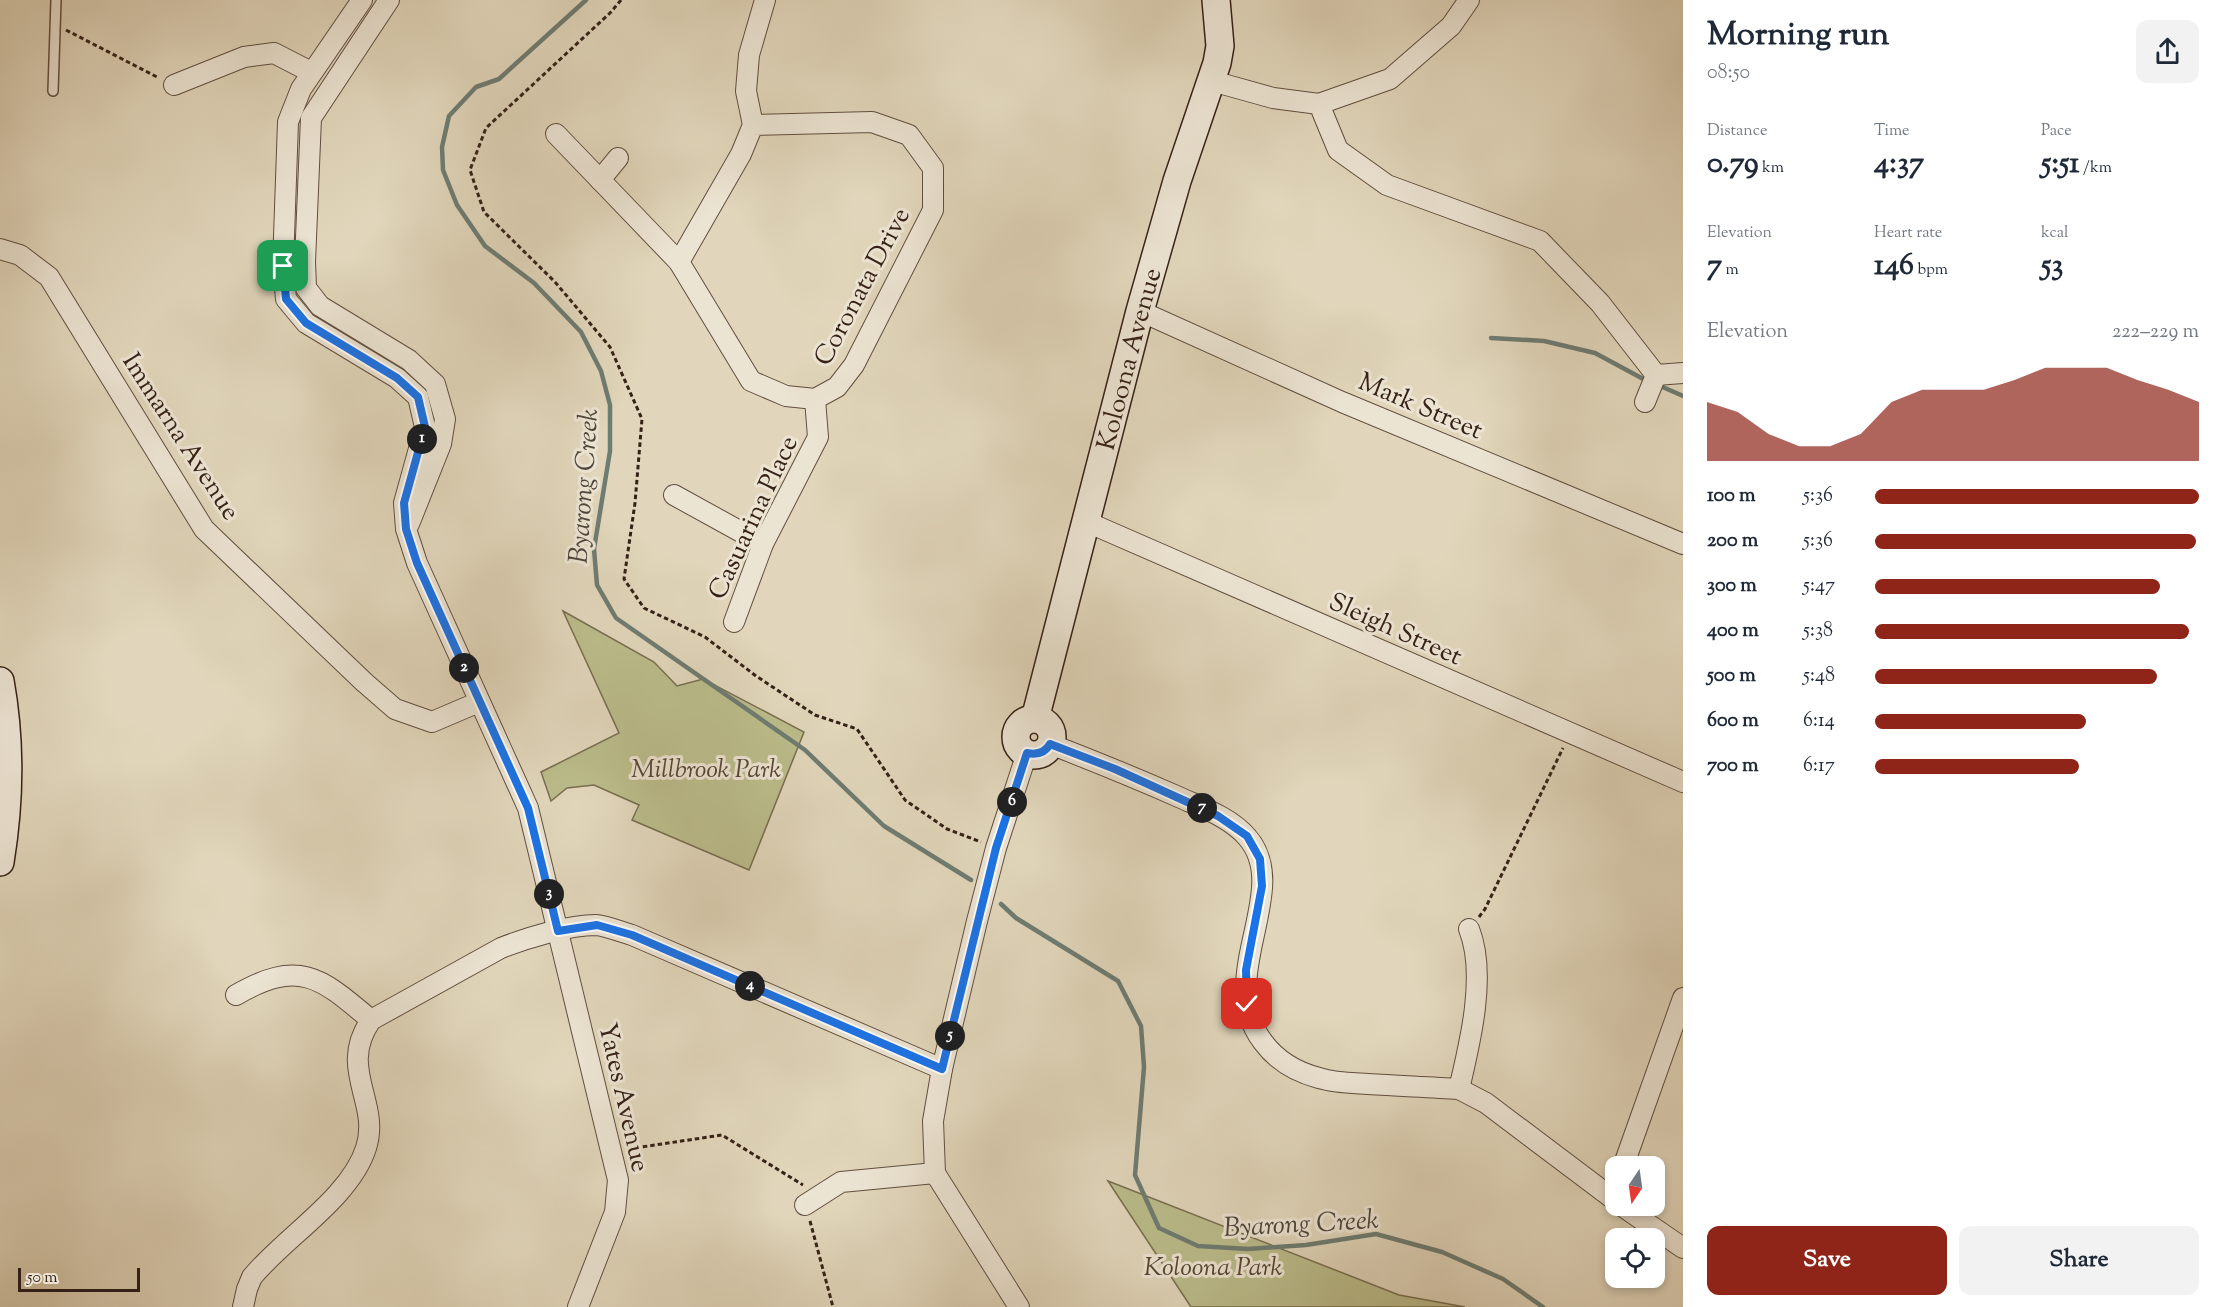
<!DOCTYPE html>
<meta charset="utf-8">
<style>
body{margin:0;font-family:"Sorts Mill Goudy",serif;background:#f2f2f3;color:#1f2937;height:100vh;display:flex;flex-direction:column;font-size:22px;white-space:nowrap}
*{box-sizing:border-box;margin:0}
p{font-size:20px;color:#747a83}
.icon{flex:none;width:33px;height:33px;fill:none;stroke:currentColor;stroke-width:2;stroke-linecap:round;stroke-linejoin:round}
.map{position:relative;flex:1;overflow:hidden}
.drawer{display:flex;flex-direction:column;background:#fff;width:540px}
.drawer>*{flex:none}
.needle{width:39px;rotate:193deg}
.controls{position:absolute;left:1605px;top:1156px;display:grid;gap:12px}
.controls a{display:grid;place-items:center;width:60px;height:60px;border-radius:12px;background:#fff;box-shadow:0 3px 9px #0003;font-size:30px}
.scale{position:absolute;left:18px;bottom:15px;width:122px;box-sizing:border-box;padding-left:6px;border:3px solid #362117;border-top:0;font-size:16px;line-height:21px;white-space:nowrap;color:#362117;-webkit-text-stroke:4px #ece4d3;paint-order:stroke}
.pin{position:absolute;display:grid;place-items:center;width:51px;height:51px;color:#fff;margin:-26px;border-radius:12px;box-shadow:0 3px 9px #0006}
.km{position:absolute;width:30px;height:30px;margin:-15px;border-radius:50%;background:#222;color:#fff;font-size:16px;line-height:30px;text-align:center}
.round{display:grid;place-items:center;flex:none;width:63px;height:63px;border-radius:12px;background:#f2f2f3}
.head{display:flex;align-items:center;justify-content:space-between;height:102px;padding:0 24px}
h1{font-size:33px;font-weight:800;line-height:45px}
.metrics{display:grid;grid-template-columns:repeat(3,1fr);gap:9px;height:102px;padding:6px 24px}
.metrics div{display:grid;align-content:center}
.metrics b{font-size:30px;font-weight:800}
.metrics small{font-size:16px;font-weight:400}
.metrics p{font-size:16px}
.chart{height:168px;padding:12px 24px}
.chart p{display:flex;justify-content:space-between}
.chart svg{width:100%;height:108px;margin-top:6px;fill:#8f2418;opacity:.7}
.primary-button{display:flex;gap:12px;margin-top:auto;padding:12px 24px}
.primary-button a{flex:1;height:69px;border-radius:12px;background:#8f2418;color:#fff;font-size:24px;font-weight:800;line-height:69px;text-align:center}
.primary-button a+a{background:#f2f2f3;color:#1f2937}
ul{padding:0 24px;list-style:none;font-size:20px}
li{display:grid;grid-template-columns:96px 72px 1fr;align-items:center;height:45px}
li i{height:15px;border-radius:8px;background:#8f2418}
main{display:flex;flex:1;min-height:0}
.map>svg:first-child{display:block}
.green{fill:#bbbc8b;stroke:#786e51;stroke-width:1.5}
.lines{fill:none;stroke-linecap:round;stroke-linejoin:round}
.stream{stroke:#6e7c72;stroke-width:4.5}
.lane-casing{stroke:#614e40;stroke-width:12}
.street-casing{stroke:#614e40;stroke-width:22}
.secondary-casing{stroke:#362117;stroke-width:30}
.path{stroke:#362117;stroke-width:3;stroke-dasharray:4.5 3;stroke-linecap:butt}
.lane{stroke:#ece4d3;stroke-width:9}
.street{stroke:#ece4d3;stroke-width:20}
.secondary{stroke:#ece4d3;stroke-width:27}
.route-casing{stroke:#fff;stroke-width:12}
.route{stroke:#1a73e8;stroke-width:8}
.labels{text-anchor:middle;stroke-width:6;stroke-linejoin:round;paint-order:stroke}
.street-label{font-size:26px;fill:#362117;stroke:#ece4d3}
.park-label{font-size:26px;font-style:italic;fill:#574834;stroke:#ece4d3}
.water-label{font-size:27px;font-style:italic;fill:#4e473d;stroke:#ece4d3}
</style>
<main>
<div class="map">
<svg width="1683" height="1307" viewBox="0 0 1683 1307">
<rect width="100%" height="100%" fill="#e1d6bb"/>
<filter id="stains"><feTurbulence type="fractalNoise" baseFrequency=".00333" numOctaves="4"/><feColorMatrix values="0 0 0 0 .2 0 0 0 0 .09 0 0 0 0 .02 0 0 0 .5 -.17"/></filter>
<radialGradient id="worn" r=".72"><stop offset=".6" stop-color="#630" stop-opacity="0"/><stop offset="1" stop-color="#630" stop-opacity=".3"/></radialGradient>
<g class="green">
<path d="M563,611L654,662L677,686L703,679L804,732L749,870L632,820L639,805L594,785L567,788L551,801L541,772L619,733Z"/>
<path d="M1108,1181L1399,1295L1465,1307H1191Z"/>
</g>
<g class="lines">
<g class="stream">
<path d="M586,0L499,79L476,87L449,116L442,147L443,170L457,205L485,246L534,283L581,332L601,371L610,405V451L594,549L597,585L616,618L805,750L884,826L971,880"/>
<path d="M1491,338L1544,341L1595,353L1647,381"/>
<path d="M1658,385L1683,396"/>
<path d="M1001,904L1016,918L1118,981L1141,1026L1144,1067L1135,1175L1159,1228L1198,1246L1248,1249L1306,1245L1376,1234L1442,1252L1503,1279L1543,1307"/>
</g>
<g class="lane-casing">
<path id="lane" d="M53,91L56,0"/>
</g>
<g class="street-casing">
<g id="street">
<path d="M362,0L301,89L288,122L283,265L286,299L306,323L397,378L418,397L425,427L404,503L406,529L417,563L528,808L618,1180L615,1212L578,1307"/>
<path d="M389,0L311,118L305,262L306,288L320,306L409,360L435,384L445,419L441,444L409,524"/>
<path d="M1212,81L1273,98L1319,104L1338,150L1387,185L1540,241L1600,303L1656,375L1645,402"/>
<path d="M174,85L244,57L274,53L311,72"/>
<path d="M1319,104L1390,79L1451,26L1469,0"/>
<path d="M753,125L872,122L909,135L933,168V210L854,365L837,387L815,399L786,396L751,381L679,262L741,154L753,125L746,91L749,55L765,0"/>
<path d="M556,134L679,262"/>
<path d="M600,180L618,158"/>
<path d="M0,249L20,255L49,277L204,529L364,682L395,709L432,722L479,702"/>
<path d="M1140,311L1342,402L1683,544"/>
<path d="M1656,375L1683,373"/>
<path d="M674,495L763,544"/>
<path d="M1087,522L1683,782"/>
<path d="M734,622L763,544L818,437L815,399"/>
<path d="M1050,744C1094,761 1138,779 1181,798C1203,808 1231,818 1247,837C1294,890 1213,977 1263,1042C1277,1061 1296,1072 1319,1078C1335,1083 1352,1083 1368,1084C1399,1086 1429,1087 1459,1089L1486,1103L1616,1201"/>
<path d="M236,995C300,958 321,978 371,1020"/>
<path d="M1459,1089C1470,1043 1487,974 1469,929"/>
<path d="M1623,1167L1683,998"/>
<path d="M805,1205L841,1182L935,1173"/>
<path d="M1622,1206L1683,1248"/>
<path d="M243,1307L247,1289L252,1277C286,1236 350,1198 366,1148C381,1102 337,1069 371,1020L501,948C526,938 569,925 596,925C607,926 621,932 632,935L942,1069"/>
<path d="M1019,1307L935,1173L933,1121L942,1069L977,921L996,848L1027,753"/>
</g>
</g>
<g class="secondary-casing">
<g id="secondary">
<path d="M0,681C11,742 10,801 0,862"/>
<path id="s1" d="M1035,719L1140,311L1177,181L1217,63L1220,46L1216,0"/>
<circle cx="1034" cy="737" r="18"/>
</g>
</g>
<g class="path">
<path d="M621,0L610,13L486,128L470,170L484,212L555,282L610,347L642,419L635,503L624,579L644,608L705,637L756,676L815,715L857,729L905,800L947,829L981,842"/>
<path d="M66,30L159,78"/>
<path d="M1479,917L1485,909L1563,748"/>
<path d="M628,1149L722,1135L803,1185"/>
<path d="M810,1221L833,1307"/>
</g>
<use href="#lane" class="lane"/>
<use href="#street" class="street"/>
<use href="#secondary" class="secondary"/>
</g>
<g class="lines">
<g class="route-casing">
<path id="route" d="M283,266L286,299L306,323L397,378L418,397L425,427L404,503L406,529L417,563L528,808L558,931L597,925L632,935L942,1069L996,848L1027,753C1037,755 1045,753 1050,744L1115,769L1218,816L1247,836L1260,859L1262,886L1246,970L1247,1004"/>
</g>
<use href="#route" class="route"/>
</g>
<g class="labels">
<g class="street-label">
<text transform="translate(861 286) rotate(-62)" y="9">Coronata Drive</text>
<text dy="9" stroke="none"><textPath href="#s1" startOffset="372">Koloona Avenue</textPath></text>
<text transform="translate(1421 405) rotate(23)" y="9">Mark Street</text>
<text transform="translate(182 436) rotate(57)" y="9">Immarna Avenue</text>
<text transform="translate(752 517) rotate(-65)" y="9">Casuarina Place</text>
<text transform="translate(1396 628) rotate(24)" y="9">Sleigh Street</text>
<text transform="translate(625 1097) rotate(77)" y="9">Yates Avenue</text>
</g>
<g class="park-label">
<text x="706" y="777">Millbrook Park</text>
<text x="1213" y="1275">Koloona Park</text>
</g>
<g class="water-label">
<text transform="translate(583 486) rotate(-86)" y="9">Byarong Creek</text>
<text transform="translate(1301 1223) rotate(-3)" y="9">Byarong Creek</text>
</g>
</g>
<rect width="100%" height="100%" filter="url(#stains)"/>
<rect width="100%" height="100%" fill="url(#worn)"/>
</svg>
<div class="controls">
<a><svg class="needle" viewBox="-14 -14 28 28"><path d="M0-13l5 13h-10z" fill="#e53935"/><path d="M0 13l5-13h-10z" fill="#747a83"/></svg></a>
<a><svg class="icon" aria-label="locate" viewBox="0 0 24 24"><circle cx="12" cy="12" r="6"/><path d="M12 2v4M12 18v4M2 12h4M18 12h4"/></svg></a>
</div>
<div class="scale">50 m</div>
<div class="pin" style="left:283px;top:266px;background:#1e9e55"><svg class="icon" aria-label="arrive" viewBox="0 0 24 24"><path d="M6 21V4h12l-3 4 3 4H6"/></svg></div>
<div class="pin" style="left:1247px;top:1004px;background:#d93025"><svg class="icon" aria-label="check" viewBox="0 0 24 24"><path d="M5 12l5 5 9-10"/></svg></div>
<b class="km" style="left:422px;top:439px">1</b>
<b class="km" style="left:464px;top:668px">2</b>
<b class="km" style="left:549px;top:894px">3</b>
<b class="km" style="left:750px;top:986px">4</b>
<b class="km" style="left:950px;top:1036px">5</b>
<b class="km" style="left:1012px;top:802px">6</b>
<b class="km" style="left:1202px;top:808px">7</b>
</div>
<section class="drawer">
<div class="head"><div><h1>Morning run</h1><p>08:50</p></div><a class="round"><svg class="icon" aria-label="share" viewBox="0 0 24 24"><path d="M12 15V3M7 8l5-5 5 5M5 13v7h14v-7"/></svg></a></div>
<div class="metrics">
<div><p>Distance</p><b>0.79<small> km</small></b></div>
<div><p>Time</p><b>4:37</b></div>
<div><p>Pace</p><b>5:51<small> /km</small></b></div>
</div>
<div class="metrics">
<div><p>Elevation</p><b>7<small> m</small></b></div>
<div><p>Heart rate</p><b>146<small> bpm</small></b></div>
<div><p>kcal</p><b>53</b></div>
</div>
<div class="chart"><p><span>Elevation</span>222–229 m</p>
<svg viewBox="0 0 160 44" preserveAspectRatio="none"><path d="M0 44V20L10 24L20 33L30 38L40 38L50 33L60 20L70 15L80 15L90 15L100 11L110 6L120 6L130 6L140 11L150 15L160 20V44z"/></svg>
</div>
<ul>
<li><b>100 m</b>5:36<i style="width:100%"></i></li>
<li><b>200 m</b>5:36<i style="width:99%"></i></li>
<li><b>300 m</b>5:47<i style="width:88%"></i></li>
<li><b>400 m</b>5:38<i style="width:97%"></i></li>
<li><b>500 m</b>5:48<i style="width:87%"></i></li>
<li><b>600 m</b>6:14<i style="width:65%"></i></li>
<li><b>700 m</b>6:17<i style="width:63%"></i></li>
</ul>
<div class="primary-button"><a>Save</a><a>Share</a></div>
</section>
</main>
